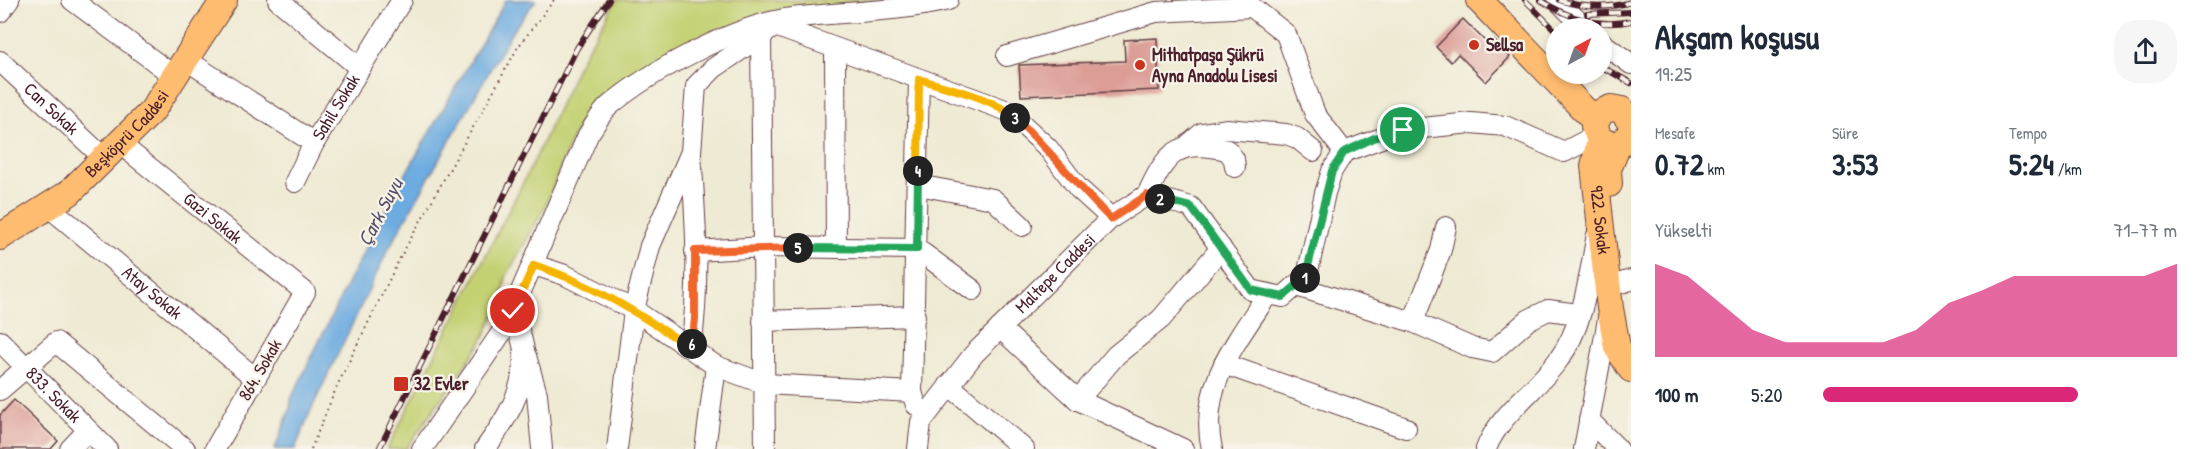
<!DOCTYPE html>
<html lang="tr">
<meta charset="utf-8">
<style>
body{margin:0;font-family:"Patrick Hand",sans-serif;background:#f6f6f7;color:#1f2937;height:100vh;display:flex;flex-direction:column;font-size:22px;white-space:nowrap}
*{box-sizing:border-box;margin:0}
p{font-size:20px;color:#747a83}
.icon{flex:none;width:33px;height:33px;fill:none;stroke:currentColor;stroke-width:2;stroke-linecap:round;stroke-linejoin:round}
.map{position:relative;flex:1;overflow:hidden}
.drawer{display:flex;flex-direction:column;background:#fff;width:570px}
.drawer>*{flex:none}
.needle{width:39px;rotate:41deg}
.buttons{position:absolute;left:1546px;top:18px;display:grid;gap:12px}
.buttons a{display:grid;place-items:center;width:66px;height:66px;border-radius:50%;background:#fff;box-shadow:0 3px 9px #0003;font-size:30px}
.pin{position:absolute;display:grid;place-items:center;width:51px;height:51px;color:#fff;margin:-26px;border:3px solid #fff;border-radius:50%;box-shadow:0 2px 6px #0007}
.km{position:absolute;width:30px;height:30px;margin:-15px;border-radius:50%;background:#222;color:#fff;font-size:16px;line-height:30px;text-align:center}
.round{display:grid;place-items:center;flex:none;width:63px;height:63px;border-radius:24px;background:#f6f6f7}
.headline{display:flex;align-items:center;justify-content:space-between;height:102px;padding:0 24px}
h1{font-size:33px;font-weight:700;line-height:45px}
.metrics{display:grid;grid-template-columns:repeat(3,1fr);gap:9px;height:102px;padding:6px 24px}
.metrics div{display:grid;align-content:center}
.metrics b{font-size:30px;font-weight:700}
.metrics small{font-size:16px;font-weight:400}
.metrics p{font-size:16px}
.chart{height:168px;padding:12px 24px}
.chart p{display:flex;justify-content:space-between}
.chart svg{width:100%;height:108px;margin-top:6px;fill:#db2777;opacity:.7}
ul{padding:0 24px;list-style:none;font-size:20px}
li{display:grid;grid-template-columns:96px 72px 1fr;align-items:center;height:45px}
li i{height:15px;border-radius:8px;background:#db2777}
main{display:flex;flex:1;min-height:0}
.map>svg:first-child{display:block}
.green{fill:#c4d173;stroke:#87784f;stroke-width:1.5}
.water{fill:#6dace0;stroke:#5c6686;stroke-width:1.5}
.building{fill:#dc9d96}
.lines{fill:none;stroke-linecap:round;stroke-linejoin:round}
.minor-casing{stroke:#633d44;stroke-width:22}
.major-casing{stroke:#633d44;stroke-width:28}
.path{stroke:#633d44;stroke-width:2;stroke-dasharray:1.5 4.5;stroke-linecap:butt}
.minor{stroke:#fff;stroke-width:20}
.major{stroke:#febc70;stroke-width:26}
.rail-casing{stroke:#4a1f2b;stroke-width:6}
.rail{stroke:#f7f3e8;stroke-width:4;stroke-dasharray:11;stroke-linecap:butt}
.split-1-casing{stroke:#fff;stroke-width:12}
.split-2-casing{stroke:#fff;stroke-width:12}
.split-3-casing{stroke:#fff;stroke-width:12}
.split-4-casing{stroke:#fff;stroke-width:12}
.split-5-casing{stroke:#fff;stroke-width:12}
.split-6-casing{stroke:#fff;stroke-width:12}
.split-7-casing{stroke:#fff;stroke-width:12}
.split-1{stroke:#22a559;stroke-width:8}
.split-2{stroke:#22a559;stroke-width:8}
.split-3{stroke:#f0652b;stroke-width:8}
.split-4{stroke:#f5b400;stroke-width:8}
.split-5{stroke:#22a559;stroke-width:8}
.split-6{stroke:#f0652b;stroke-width:8}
.split-7{stroke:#f5b400;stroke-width:8}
.poi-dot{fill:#c8321e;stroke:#f7f3e8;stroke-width:2}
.labels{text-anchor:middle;stroke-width:4.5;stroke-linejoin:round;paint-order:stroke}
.poi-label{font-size:18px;font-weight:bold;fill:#4a1f2b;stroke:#f7f3e8;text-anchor:start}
.street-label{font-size:18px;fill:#4a1f2b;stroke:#f7f3e8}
.water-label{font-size:20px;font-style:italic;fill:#56506a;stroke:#f7f3e8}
</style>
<main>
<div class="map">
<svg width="1631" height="449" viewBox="0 0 1631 449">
<rect width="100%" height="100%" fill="#f7f3e8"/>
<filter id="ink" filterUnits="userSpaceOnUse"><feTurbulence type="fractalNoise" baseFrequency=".0167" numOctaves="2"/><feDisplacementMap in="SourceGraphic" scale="12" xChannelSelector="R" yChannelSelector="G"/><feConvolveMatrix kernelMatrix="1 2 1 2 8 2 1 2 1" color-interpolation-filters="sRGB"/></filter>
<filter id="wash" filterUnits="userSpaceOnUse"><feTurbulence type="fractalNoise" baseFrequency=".008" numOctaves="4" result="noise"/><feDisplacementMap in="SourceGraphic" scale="24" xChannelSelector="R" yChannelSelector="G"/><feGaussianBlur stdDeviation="1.35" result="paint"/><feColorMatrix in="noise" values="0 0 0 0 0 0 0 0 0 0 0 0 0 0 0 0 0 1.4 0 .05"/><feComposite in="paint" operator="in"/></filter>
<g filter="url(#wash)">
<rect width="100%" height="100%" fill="#efead3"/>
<path class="green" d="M617,0H913L698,39L605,95L585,115L573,136L545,207L506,277L502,299L481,343L406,449H387L534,161L580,61Z"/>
<path class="water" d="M506,0H536L511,33L388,250L311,410L295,449H275L290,409L291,399L351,276L410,166Z"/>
<g id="blocks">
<g class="building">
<path d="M1463,19L1488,44L1493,39L1510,57L1486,82L1458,54L1451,62L1436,47Z"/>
<path d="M1157,38L1159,90L1021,96L1019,65L1125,61L1124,40Z"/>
<path d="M14,400L58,441L51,449H0V415Z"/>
</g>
</g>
</g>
<g filter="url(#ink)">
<use href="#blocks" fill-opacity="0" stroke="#633d44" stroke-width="1.5"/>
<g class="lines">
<g class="minor-casing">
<g id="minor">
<path d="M72,0L174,76"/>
<path d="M278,0L360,68"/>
<path d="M1557,0L1585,28"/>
<path d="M0,12L9,0"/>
<path d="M775,26L1008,111L1048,148L1078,188L1111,218"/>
<path d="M761,36L765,449"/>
<path d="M1602,43L1631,64"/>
<path d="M835,49L836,248"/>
<path d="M1007,56L1156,12L1252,7L1286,34L1315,114L1344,152"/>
<path id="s1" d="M185,59L314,143L402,0"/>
<path id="s2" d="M0,61L104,158"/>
<path id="s3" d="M119,143L305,292L215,449"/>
<path d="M1188,145L1202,133L1226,129L1286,134L1297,138L1313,151"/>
<path d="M691,155C696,218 700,284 691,348"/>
<path d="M295,182L314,143"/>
<path d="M918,185L993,199L1022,226"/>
<path d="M1147,195C1166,153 1178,138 1227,150L1234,159L1235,167"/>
<path id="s4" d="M49,207L255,378"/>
<path d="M695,251L765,247L917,249L973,290"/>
<path d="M534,265L565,275L634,310L716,366L765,384L912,392"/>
<path d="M1621,283L1631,280"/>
<path d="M1296,286L1413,322L1472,348L1492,352L1528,320L1548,310L1578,314"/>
<path d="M763,321L915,316"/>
<path d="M1413,322L1441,250L1446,227"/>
<path d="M1000,328L1078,400L1183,449"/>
<path id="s5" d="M0,341L107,449"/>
<path d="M526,356L537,394L542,449"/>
<path d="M1224,364L1406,428"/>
<path d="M949,385L1024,449"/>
<path d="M0,390L56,342L185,449"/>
<path d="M1078,400L1116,355L1161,319L1221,248"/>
<path d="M916,405L912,392L919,79"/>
<path d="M1589,420L1618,449"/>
<path d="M70,449L87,431"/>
<path d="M422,449L506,326L588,135C594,126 601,113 609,106C650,71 732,28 784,19C839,11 894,13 948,0"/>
<path d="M485,449C506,420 526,389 524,351C523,339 516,323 513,311"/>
<path d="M617,449L634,310L650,246L691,152L696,86L714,68L777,25"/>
<path d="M705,449L716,366"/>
<path id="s6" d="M918,449L921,422L974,354L1111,218L1147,195L1191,207L1251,290L1283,297L1307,276L1325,193L1332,171L1344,152L1403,130L1471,123L1505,126L1564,152L1597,135"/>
<path d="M1212,449C1198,389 1236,342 1268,294"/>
<path d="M1486,449C1499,414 1537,390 1559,359C1584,326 1589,275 1597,235"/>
<path d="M1584,449L1608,319"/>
</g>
</g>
<g class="major-casing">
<g id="major">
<path d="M1479,0L1595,121"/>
<path d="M1631,123L1622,110L1611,108L1601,112L1594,126L1600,140L1612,145L1624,142L1631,132"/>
<path id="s7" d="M1600,140L1594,166L1610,308L1617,347L1631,369"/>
<path d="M1609,184L1608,169L1618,145"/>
<path id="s8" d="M0,237L69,193L152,111L224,0"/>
</g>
</g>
<path class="path" d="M311,449L337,386L401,256L518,47L554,0"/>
<use href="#minor" class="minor"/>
<use href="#major" class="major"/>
<g class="rail-casing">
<g id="rail">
<path d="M1525,0L1557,32"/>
<path d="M1540,0C1569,18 1597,28 1631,21"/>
<path d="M1559,0C1583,8 1607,9 1631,2"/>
<path d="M1587,14L1631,12"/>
<path d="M1602,67L1631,83"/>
<path d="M379,449L577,48L609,0"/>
</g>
</g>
<use href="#rail" class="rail"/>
</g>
</g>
<g class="lines" filter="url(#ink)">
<g class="split-1-casing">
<path id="split-1" d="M1305,278L1332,171L1344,152L1374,138L1403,130"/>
</g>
<g class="split-2-casing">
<path id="split-2" d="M1160,199L1191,207L1251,290L1283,297L1305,278"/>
</g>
<g class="split-3-casing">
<path id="split-3" d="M1015,118C1049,149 1077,186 1111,219L1147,195L1160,199"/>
</g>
<g class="split-4-casing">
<path id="split-4" d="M918,171L919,79C949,89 991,96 1015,118"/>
</g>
<g class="split-5-casing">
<path id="split-5" d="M798,248L917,249L918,171"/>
</g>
<g class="split-6-casing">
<path id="split-6" d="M692,344L695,319V251L798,248"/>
</g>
<g class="split-7-casing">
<path id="split-7" d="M513,311L534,265C591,283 641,315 691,348L692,344"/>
</g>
<use href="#split-1" class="split-1"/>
<use href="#split-2" class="split-2"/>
<use href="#split-3" class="split-3"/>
<use href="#split-4" class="split-4"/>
<use href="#split-5" class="split-5"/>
<use href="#split-6" class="split-6"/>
<use href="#split-7" class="split-7"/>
</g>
<g class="poi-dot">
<circle cx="1474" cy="45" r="6"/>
<circle cx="1140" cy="65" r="6"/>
<rect x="393" y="376" width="16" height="16" rx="3"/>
</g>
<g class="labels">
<g class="poi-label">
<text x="1486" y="51">Sellsa</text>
<text x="1152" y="61">Mithatpaşa Şükrü<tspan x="1152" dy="21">Ayna Anadolu Lisesi</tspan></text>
<text x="414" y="390">32 Evler</text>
</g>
<g class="street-label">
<text dy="6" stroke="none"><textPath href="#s1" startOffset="196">Sahil Sokak</textPath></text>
<text dy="6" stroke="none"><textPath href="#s2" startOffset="70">Can Sokak</textPath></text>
<text dy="6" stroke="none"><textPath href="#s8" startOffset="165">Beşköprü Caddesi</textPath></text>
<text dy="6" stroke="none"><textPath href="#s3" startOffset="120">Gazi Sokak</textPath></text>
<text dy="6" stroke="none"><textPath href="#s7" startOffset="81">922. Sokak</textPath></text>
<text dy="6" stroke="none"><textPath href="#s6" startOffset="228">Maltepe Caddesi</textPath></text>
<text dy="6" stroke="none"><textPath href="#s4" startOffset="134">Atay Sokak</textPath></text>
<text transform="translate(260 370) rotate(-60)" y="6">864. Sokak</text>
<text dy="6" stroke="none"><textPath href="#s5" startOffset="76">833. Sokak</textPath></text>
</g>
<g class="water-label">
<text transform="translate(380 212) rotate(-62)" y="7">Çark Suyu</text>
</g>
</g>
</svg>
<div class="buttons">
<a><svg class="needle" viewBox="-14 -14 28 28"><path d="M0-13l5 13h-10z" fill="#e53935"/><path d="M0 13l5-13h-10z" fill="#747a83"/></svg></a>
</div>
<div class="pin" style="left:1403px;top:130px;background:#1e9e55"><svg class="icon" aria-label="arrive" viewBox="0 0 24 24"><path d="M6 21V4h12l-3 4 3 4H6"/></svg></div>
<div class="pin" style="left:513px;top:311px;background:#d93025"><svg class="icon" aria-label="check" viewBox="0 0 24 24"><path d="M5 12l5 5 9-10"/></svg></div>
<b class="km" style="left:1305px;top:278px">1</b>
<b class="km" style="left:1160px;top:199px">2</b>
<b class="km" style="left:1015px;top:118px">3</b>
<b class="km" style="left:918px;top:171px">4</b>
<b class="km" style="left:798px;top:248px">5</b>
<b class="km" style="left:692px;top:344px">6</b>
</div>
<section class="drawer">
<div class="headline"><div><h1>Akşam koşusu</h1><p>19:25</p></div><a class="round"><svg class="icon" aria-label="share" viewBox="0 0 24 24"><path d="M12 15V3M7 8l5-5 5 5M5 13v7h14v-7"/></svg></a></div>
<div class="metrics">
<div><p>Mesafe</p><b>0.72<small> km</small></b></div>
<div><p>Süre</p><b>3:53</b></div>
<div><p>Tempo</p><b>5:24<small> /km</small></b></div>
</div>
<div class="chart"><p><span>Yükselti</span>71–77 m</p>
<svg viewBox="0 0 160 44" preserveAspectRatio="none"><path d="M0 44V6L10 11L20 22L30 33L40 38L50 38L60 38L70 38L80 33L90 22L100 17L110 11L120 11L130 11L140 11L150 11L160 6V44z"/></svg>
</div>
<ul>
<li><b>100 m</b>5:20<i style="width:72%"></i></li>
</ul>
</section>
</main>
